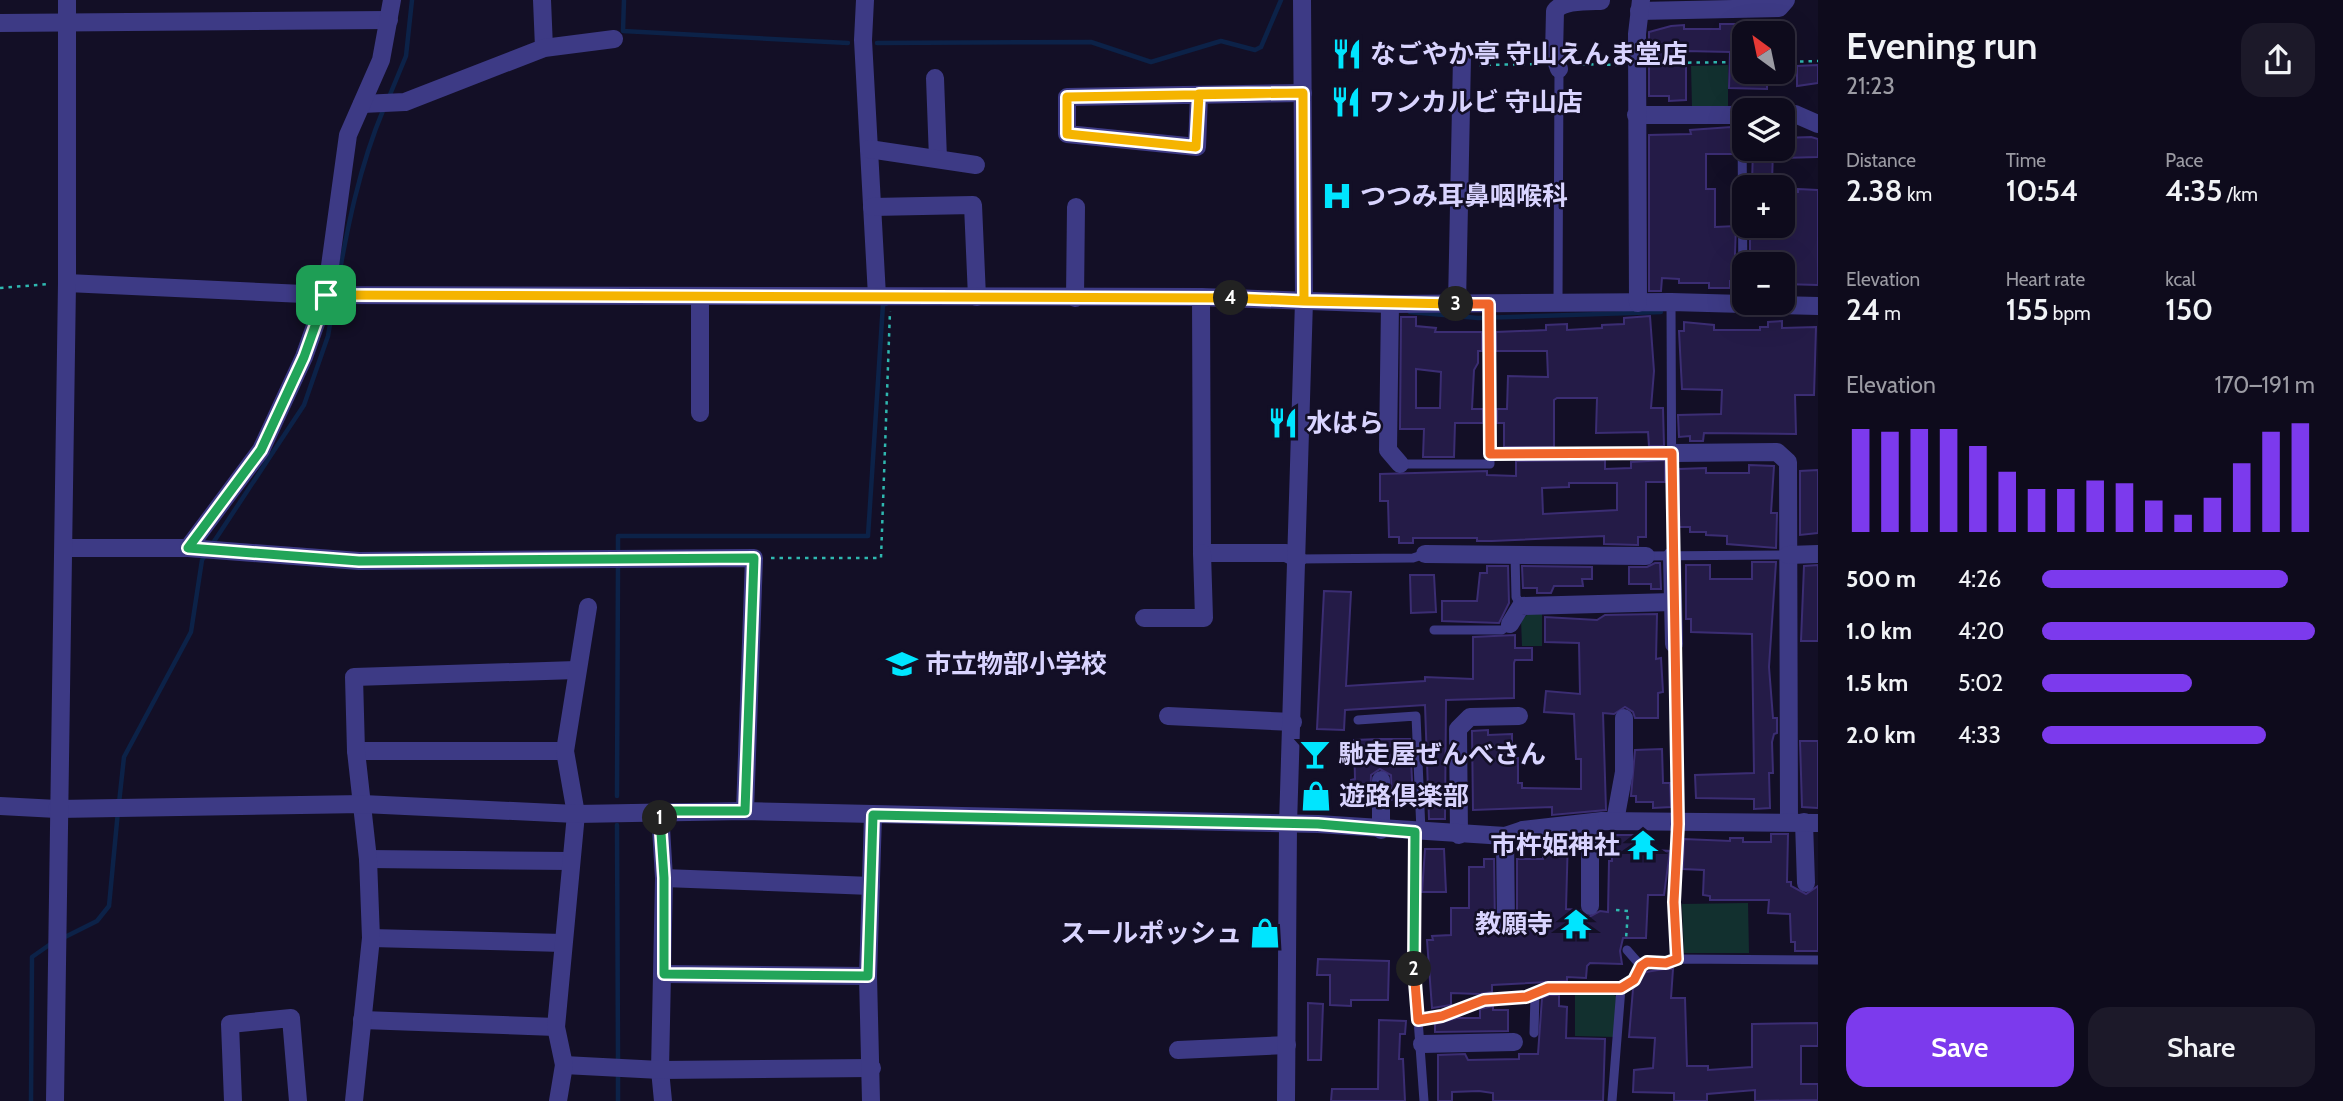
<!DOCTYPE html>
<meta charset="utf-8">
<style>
body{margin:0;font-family:Cabin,"Noto Sans JP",sans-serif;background:#1c1929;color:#f1f3f6;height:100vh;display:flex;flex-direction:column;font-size:26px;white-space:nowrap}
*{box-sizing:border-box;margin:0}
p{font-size:23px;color:#9b9ba3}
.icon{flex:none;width:38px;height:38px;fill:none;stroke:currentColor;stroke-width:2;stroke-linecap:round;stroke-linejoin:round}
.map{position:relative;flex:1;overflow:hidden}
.drawer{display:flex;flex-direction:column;background:#0e0b1c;width:525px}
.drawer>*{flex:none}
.needle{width:46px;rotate:327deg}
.controls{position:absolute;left:1732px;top:21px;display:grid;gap:14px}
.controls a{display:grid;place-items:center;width:63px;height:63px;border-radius:14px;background:#0e0b1c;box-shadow:0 7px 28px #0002,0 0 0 2px #2e2b3b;font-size:35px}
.pin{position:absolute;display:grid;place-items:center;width:60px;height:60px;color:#fff;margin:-30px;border-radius:14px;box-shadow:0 4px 10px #0006}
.km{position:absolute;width:35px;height:35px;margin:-18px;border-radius:50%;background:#222;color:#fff;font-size:19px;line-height:35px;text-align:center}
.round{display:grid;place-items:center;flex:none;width:74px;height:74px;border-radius:21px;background:#1c1929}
.summary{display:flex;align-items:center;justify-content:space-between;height:119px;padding:0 28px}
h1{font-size:38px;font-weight:600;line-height:52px}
.figures{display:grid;grid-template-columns:repeat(3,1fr);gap:10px;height:119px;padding:7px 28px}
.figures div{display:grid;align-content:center}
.figures b{font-size:30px;font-weight:600}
.figures small{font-size:19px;font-weight:400}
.figures p{font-size:19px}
.chart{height:196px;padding:14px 28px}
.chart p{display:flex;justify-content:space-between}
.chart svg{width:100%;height:126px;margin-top:7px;stroke:#7c3aed;stroke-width:6}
.action{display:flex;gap:14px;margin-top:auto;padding:14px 28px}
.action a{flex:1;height:80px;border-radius:21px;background:#7c3aed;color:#fff;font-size:28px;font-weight:600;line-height:80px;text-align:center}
.action a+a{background:#1c1929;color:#f1f3f6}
ul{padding:0 28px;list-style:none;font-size:23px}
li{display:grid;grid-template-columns:112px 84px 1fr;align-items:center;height:52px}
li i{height:18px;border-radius:9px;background:#7c3aed}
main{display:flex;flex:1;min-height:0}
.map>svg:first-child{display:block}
.green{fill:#12302f}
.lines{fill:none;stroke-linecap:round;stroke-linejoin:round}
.stream{stroke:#0c2248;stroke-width:4.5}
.building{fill:#241b47;stroke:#3b2d73;stroke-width:2;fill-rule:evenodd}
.path{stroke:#2fb8b0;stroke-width:2.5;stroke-dasharray:3.5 5;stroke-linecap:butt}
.service{stroke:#3d3a85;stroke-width:9}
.minor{stroke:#3d3a85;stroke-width:18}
.tertiary{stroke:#3d3a85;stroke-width:18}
.split-1-casing{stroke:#fff;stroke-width:14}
.split-2-casing{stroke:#fff;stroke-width:14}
.split-3-casing{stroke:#fff;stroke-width:14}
.split-4-casing{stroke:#fff;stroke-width:14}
.split-5-casing{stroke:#fff;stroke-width:14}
.split-1{stroke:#22a559;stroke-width:9}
.split-2{stroke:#22a559;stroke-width:9}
.split-3{stroke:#f0652b;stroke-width:9}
.split-4{stroke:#f5b400;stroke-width:9}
.split-5{stroke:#f5b400;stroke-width:9}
.labels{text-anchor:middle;stroke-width:5;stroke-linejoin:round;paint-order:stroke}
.poi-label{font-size:26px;font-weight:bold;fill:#d9d4ff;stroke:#130f26;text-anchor:start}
</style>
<main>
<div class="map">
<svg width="1818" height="1101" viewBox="0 0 1818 1101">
<rect width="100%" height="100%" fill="#130f26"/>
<g class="green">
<path d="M1728,65V107H1692L1691,66Z"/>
<path d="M1542,612V646H1522L1521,620L1529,613Z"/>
<path d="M1748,903L1749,953H1684L1682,904Z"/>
<path d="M1575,993H1611L1617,997L1615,1037L1575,1036Z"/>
</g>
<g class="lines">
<g class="stream">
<path d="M624,0L623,31L848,43"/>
<path d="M877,43L1091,42L1151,62L1221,41L1255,50L1261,47L1281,0"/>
<path d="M389,97L406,56L412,0"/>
<path d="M336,292C347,229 359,167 384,108"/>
<path d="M1410,312L1478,318L1661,312"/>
<path d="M211,546L304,405L328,336L334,301"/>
<path d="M618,554V536H868L883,304H886"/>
<path d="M617,796L618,563"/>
<path d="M119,803L124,757L191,632L202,560L206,554"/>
<path d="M617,825L618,1060"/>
<path d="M63,938L97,921L109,906L118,811"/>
<path d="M618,1075V1101"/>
<path d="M31,1101L32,957L52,943"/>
</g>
</g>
<g class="building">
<path d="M1720,24H1745V72H1767V89L1729,88L1730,52L1686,51V100L1669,101V96H1649V32L1671,26L1684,25V29H1720Z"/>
<path d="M1818,65V83L1797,86V66Z"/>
<path d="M1731,127V133H1735V154H1706V189H1715V227L1736,226L1734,281H1730V288H1709V283H1679V279L1662,278L1661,291H1649V135L1691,134L1690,130Z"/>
<path d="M1811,137L1818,139V157L1783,158V138Z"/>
<path d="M1753,149H1773L1772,183H1752Z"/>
<path d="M1798,189L1818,190V285L1783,284V264H1750V226H1783V192H1798Z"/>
<path d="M1650,316L1654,371L1651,408H1663L1664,446H1649L1648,432L1596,433L1597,398H1557L1554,400V447H1504V423H1497V409H1507L1508,376L1548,377L1547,351H1496V332L1546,330V325L1567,324V330L1602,328V325L1624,324V318Z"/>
<path d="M1401,317H1416V326L1436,328L1435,332H1482V351H1478V363L1474,370L1472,409H1483V423H1455L1454,457H1423L1424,429H1400ZM1416,369L1441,372L1440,408H1416Z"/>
<path d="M1782,321V328L1816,327L1814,395H1795L1796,434L1704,433L1703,441H1690V436L1679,437L1678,415L1721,414L1722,390L1682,389L1679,331H1684V322L1714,325V330H1760V327H1768V322Z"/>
<path d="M1605,460V469L1631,468V462L1665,460V482H1646V537H1638V545L1604,544V536L1492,541H1477V538H1413V543H1399V537H1389L1388,501H1380V474L1487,471V475L1516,476V461ZM1569,483H1617V510L1543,514L1542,488L1569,487Z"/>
<path d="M1749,465L1774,466L1771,513H1777L1776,548L1727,544V536L1706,535V532H1690V527H1679V469L1706,468V473H1749Z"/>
<path d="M1818,470V533L1800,535V471Z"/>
<path d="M1752,562H1776L1769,667L1773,718H1777V733L1774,734L1772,742L1773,773H1769L1770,808L1754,809V799L1696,798L1695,775L1754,773L1752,634L1691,632V619H1686V565H1710V579H1752Z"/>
<path d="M1655,563H1660L1661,589H1651V584H1629V567H1647Z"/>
<path d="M1818,565V641H1801L1804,566Z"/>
<path d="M1487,566H1508L1509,603L1499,623L1442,621V601H1477L1480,573H1487Z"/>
<path d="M1522,566L1592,567V579H1582L1583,586H1554L1551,593H1537V588H1523Z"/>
<path d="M1410,575H1434L1436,612L1411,613Z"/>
<path d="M1324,591L1351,592L1346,686L1425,681V677L1473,679V637L1515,635V648H1532V660H1515L1514,663V698L1446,700L1445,819H1429L1425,705L1345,710L1344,730L1317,729Z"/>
<path d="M1657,614L1656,659L1661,658L1663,692L1658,693V718H1635L1633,712L1625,707L1614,714L1603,713L1606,810L1552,815V807L1473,810L1472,731L1488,730V735L1512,734V758H1518V783H1522V788L1581,789V759H1576L1574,714L1544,712L1546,691L1580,694L1579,643L1545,642V617L1597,620L1605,615Z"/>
<path d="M1379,739H1410L1413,800H1392L1391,775L1380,769L1371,775L1370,806H1351V780L1355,779L1354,740Z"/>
<path d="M1800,741H1818V808L1802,807Z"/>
<path d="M1662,749L1663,783H1670L1671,807L1653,808V802H1636V796H1631L1635,750Z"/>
<path d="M1771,834H1788L1787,882H1791V886L1806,894L1818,886V951H1795V942H1791L1790,914L1768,913L1769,900H1710V896L1703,895L1704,870L1683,869L1684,839L1730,841V838H1743V842H1771Z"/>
<path d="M1612,835H1638V849L1670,851L1664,895H1648L1646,938H1623L1620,951L1622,964L1590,963L1587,966L1586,978L1567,977V981L1492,985V992L1480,994L1451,993V1005L1432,1008L1427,940H1433L1432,936L1451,935V908H1469V867H1484V859H1494L1495,926L1500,934L1507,936L1516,931L1517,925V859H1543V840L1568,836L1566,909L1580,910L1589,917L1600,911L1608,912L1609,861H1612Z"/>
<path d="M1425,849H1444L1446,892H1422Z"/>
<path d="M1318,959L1389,961L1388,1000H1351V1006L1330,1005V975H1317Z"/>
<path d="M1664,969H1673L1671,998H1685L1687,1066H1708V1070L1752,1067V1024L1818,1023V1046H1801V1084H1818V1100L1755,1101V1090L1707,1094V1101H1674V1093L1633,1092L1634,1070L1653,1068L1655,1038L1629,1037L1633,989L1646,972Z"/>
<path d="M1549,995H1559V1006L1567,1007L1566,1038L1605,1039L1603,1101H1493V1093L1479,1091L1452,1092V1101H1438V1055L1465,1054L1468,1060L1519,1059V1054H1538L1542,998Z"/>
<path d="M1308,1003L1323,1004L1321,1060H1308Z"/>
<path d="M1493,1006V1010H1508V1031L1435,1032V1024L1457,1018H1480V1009Z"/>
<path d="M1379,1020L1406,1021L1405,1034H1400L1399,1059H1403L1405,1101H1331L1332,1089H1378Z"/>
</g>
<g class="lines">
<g class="path">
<path d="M1783,62L1818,61"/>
<path d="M1654,63L1745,62"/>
<path d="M1573,64L1619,65"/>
<path d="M1479,65L1539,64"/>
<path d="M0,288L49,284"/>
<path d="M771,558H881L890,311"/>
<path d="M1616,910L1628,911L1626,939"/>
</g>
<g class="service">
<path d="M1742,115L1743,304"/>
<path d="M1671,302L1672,556"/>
<path d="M1558,303L1559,69"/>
<path d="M1490,454L1673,453"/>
<path d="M1400,464H1490L1489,304"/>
<path d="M1515,555L1516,597L1521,606"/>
<path d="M1646,556L1788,555"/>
<path d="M1298,559L1413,558L1425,554"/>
<path d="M1434,630H1502L1510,624"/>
<path d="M1674,644L1678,824L1674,902L1677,959"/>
<path d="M1358,720L1416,716L1421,831"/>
<path d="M1415,832L1414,965L1424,1101"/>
<path d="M1627,950L1641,966"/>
<path d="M1417,1020L1442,1016L1484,1000L1526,997L1548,988H1621L1634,980L1641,966L1677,959L1818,960"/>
<path d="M1534,1033L1535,994"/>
<path d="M1612,1101L1621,988"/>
</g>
<g class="minor">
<path d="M542,0L544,48"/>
<path d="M865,0L863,40L877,296"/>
<path d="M1639,11L1779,8L1786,0"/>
<path d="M0,23L389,20"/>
<path d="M1559,69L1554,55L1555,11C1563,0 1586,1 1601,1"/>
<path d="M935,78L938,159"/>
<path d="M1199,95L1197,147L1067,134V97L1303,93"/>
<path d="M362,104L405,102L544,48L614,39"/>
<path d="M1783,114H1795L1818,124"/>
<path d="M1636,115H1745"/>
<path d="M869,149L976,165"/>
<path d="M872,207L973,205L977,297"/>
<path d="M67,283L326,295L1201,297L1390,304L1671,302L1818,306"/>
<path d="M1201,297L1202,553H1286L1298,559"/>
<path d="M1075,298L1076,207"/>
<path d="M1638,303L1637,34L1641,0"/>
<path d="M1390,304L1388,450L1400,464"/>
<path d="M1457,304L1462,57"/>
<path d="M700,413V296"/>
<path d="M1673,453L1777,452L1788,462L1789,821"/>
<path d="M64,548H188L359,561L754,558L745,811"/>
<path d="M188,548L261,450L304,357L326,295L348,135L381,60L392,0"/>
<path d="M1425,554L1646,556"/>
<path d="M1788,555L1818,554"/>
<path d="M1672,556L1674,644"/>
<path d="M1144,618H1204L1202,553"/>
<path d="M1510,624L1521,606L1673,602"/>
<path d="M1168,716L1293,722"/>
<path d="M356,751H565"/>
<path d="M1381,780V830"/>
<path d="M0,806L57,809"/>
<path d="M660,811L664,878L660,1070L663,1101"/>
<path d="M1615,821L1624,772V718"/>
<path d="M1804,822L1806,883"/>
<path d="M1523,830L1602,821L1818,823"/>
<path d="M1459,835L1458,729L1470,717L1519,716"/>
<path d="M1505,836L1506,925"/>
<path d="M368,859L571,861"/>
<path d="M664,878L871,886"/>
<path d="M1590,906V823"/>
<path d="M371,938L563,943"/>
<path d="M664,974L868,976"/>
<path d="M362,1020L556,1027"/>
<path d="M1422,1044L1514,1042"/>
<path d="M1178,1050L1287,1045"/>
<path d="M564,1065L660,1070L872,1068"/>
<path d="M233,1101L230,1024L291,1018L298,1101"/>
<path d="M354,1101L371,938L368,859L356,751L354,677L576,670"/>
<path d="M558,1101L564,1065L556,1027L576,814L565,751L588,607"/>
<path d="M871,1101L868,976L873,815"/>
</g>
<g class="tertiary">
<path d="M57,809L363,804L576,814L745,811L1318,824L1505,836L1523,830"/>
<path d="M55,1101L67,283V0"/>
<path d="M1286,1101L1288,825L1304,301L1302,0"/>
</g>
</g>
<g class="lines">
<g class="split-1-casing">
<path id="split-1" d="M326,295L304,357L261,450L188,548L359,561L754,558L745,811H660V818"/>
</g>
<g class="split-2-casing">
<path id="split-2" d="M660,818L664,878V974L868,976L873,815L1318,824L1415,832L1414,969"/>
</g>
<g class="split-3-casing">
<path id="split-3" d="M1414,969L1418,1020L1442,1016L1484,1000L1526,997L1548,988H1621L1634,980L1641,966L1647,962L1666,963L1677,959L1674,902L1678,824L1672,453L1490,454L1489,304H1456"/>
</g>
<g class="split-4-casing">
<path id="split-4" d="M1231,298L1304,301L1303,93L1199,94L1196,147L1067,134V97L1303,93L1304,301L1456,304"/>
</g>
<g class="split-5-casing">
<path id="split-5" d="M326,295L1231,298"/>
</g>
<use href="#split-1" class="split-1"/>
<use href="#split-2" class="split-2"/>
<use href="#split-3" class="split-3"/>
<use href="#split-4" class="split-4"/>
<use href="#split-5" class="split-5"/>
</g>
<defs>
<g id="restaurant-bare" transform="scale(2.415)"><path d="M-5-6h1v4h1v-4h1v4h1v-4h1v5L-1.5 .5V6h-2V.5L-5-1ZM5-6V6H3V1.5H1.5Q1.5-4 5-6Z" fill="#00e5ff" stroke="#130f26" stroke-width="2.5" paint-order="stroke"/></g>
<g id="hospital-bare" transform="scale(2.415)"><path d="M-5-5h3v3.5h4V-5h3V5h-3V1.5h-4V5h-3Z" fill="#00e5ff" stroke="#130f26" stroke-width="2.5" paint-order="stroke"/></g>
<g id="school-bare" transform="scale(2.415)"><path d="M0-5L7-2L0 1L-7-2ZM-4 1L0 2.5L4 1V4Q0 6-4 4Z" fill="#00e5ff" stroke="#130f26" stroke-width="2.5" paint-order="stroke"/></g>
<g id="bar-bare" transform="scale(2.415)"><path d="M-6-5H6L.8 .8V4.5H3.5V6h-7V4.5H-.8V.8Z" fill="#00e5ff" stroke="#130f26" stroke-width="2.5" paint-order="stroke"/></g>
<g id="shop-bare" transform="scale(2.415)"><path d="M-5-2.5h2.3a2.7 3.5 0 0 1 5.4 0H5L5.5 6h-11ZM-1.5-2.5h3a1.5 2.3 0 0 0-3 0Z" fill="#00e5ff" stroke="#130f26" stroke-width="2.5" paint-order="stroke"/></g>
<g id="temple-bare" transform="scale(2.415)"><path d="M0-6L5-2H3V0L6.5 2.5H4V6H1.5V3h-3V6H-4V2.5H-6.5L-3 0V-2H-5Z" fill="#00e5ff" stroke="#130f26" stroke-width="2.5" paint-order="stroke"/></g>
</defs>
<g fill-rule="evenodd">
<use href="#restaurant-bare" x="1347" y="54"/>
<use href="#restaurant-bare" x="1346" y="102"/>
<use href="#hospital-bare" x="1337" y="196"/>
<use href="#restaurant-bare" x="1283" y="423"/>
<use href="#school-bare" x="902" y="664"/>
<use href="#bar-bare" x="1315" y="754"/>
<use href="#shop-bare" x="1316" y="796"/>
<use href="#temple-bare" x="1643" y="845"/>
<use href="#temple-bare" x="1576" y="924"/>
<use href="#shop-bare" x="1265" y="933"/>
</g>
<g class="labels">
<g class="poi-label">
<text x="1370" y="63">なごやか亭 守山えんま堂店</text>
<text x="1369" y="111">ワンカルビ 守山店</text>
<text x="1360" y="205">つつみ耳鼻咽喉科</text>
<text x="1306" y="432">水はら</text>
<text x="925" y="673">市立物部小学校</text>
<text x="1338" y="763">馳走屋ぜんべさん</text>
<text x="1339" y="805">遊路倶楽部</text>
<text x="1620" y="854" text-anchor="end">市杵姫神社</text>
<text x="1553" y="933" text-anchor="end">教願寺</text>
<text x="1242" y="942" text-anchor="end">スールポッシュ</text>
</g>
</g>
</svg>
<div class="controls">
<a><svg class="needle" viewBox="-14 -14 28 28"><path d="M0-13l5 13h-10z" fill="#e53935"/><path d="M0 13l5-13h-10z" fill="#9b9ba3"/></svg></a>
<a><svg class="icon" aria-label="layers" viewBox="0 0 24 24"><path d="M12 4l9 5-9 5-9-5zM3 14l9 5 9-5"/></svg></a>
<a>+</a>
<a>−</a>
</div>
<div class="pin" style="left:326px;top:295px;background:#1e9e55"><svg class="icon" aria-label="arrive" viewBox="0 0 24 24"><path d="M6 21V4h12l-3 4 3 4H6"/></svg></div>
<b class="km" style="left:660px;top:818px">1</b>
<b class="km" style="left:1414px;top:969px">2</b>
<b class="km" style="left:1456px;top:304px">3</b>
<b class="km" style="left:1231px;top:298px">4</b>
</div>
<section class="drawer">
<div class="summary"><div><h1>Evening run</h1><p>21:23</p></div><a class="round"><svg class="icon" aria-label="share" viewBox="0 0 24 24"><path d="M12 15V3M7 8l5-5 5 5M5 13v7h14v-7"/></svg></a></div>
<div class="figures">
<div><p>Distance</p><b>2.38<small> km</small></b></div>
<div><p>Time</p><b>10:54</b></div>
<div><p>Pace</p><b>4:35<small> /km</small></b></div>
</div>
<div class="figures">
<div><p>Elevation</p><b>24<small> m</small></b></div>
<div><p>Heart rate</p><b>155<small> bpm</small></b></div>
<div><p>kcal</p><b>150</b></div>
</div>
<div class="chart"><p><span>Elevation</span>170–191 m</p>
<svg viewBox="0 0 160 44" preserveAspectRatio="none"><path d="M5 44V8M15 44V9M25 44V8M35 44V8M45 44V14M55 44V23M65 44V29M75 44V29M85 44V26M95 44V27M105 44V33M115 44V38M125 44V32M135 44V20M145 44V9M155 44V6"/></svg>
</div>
<ul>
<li><b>500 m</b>4:26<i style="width:90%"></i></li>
<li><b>1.0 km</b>4:20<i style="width:100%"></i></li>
<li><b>1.5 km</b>5:02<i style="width:55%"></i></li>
<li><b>2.0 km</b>4:33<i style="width:82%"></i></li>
</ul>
<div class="action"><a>Save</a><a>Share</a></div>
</section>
</main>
